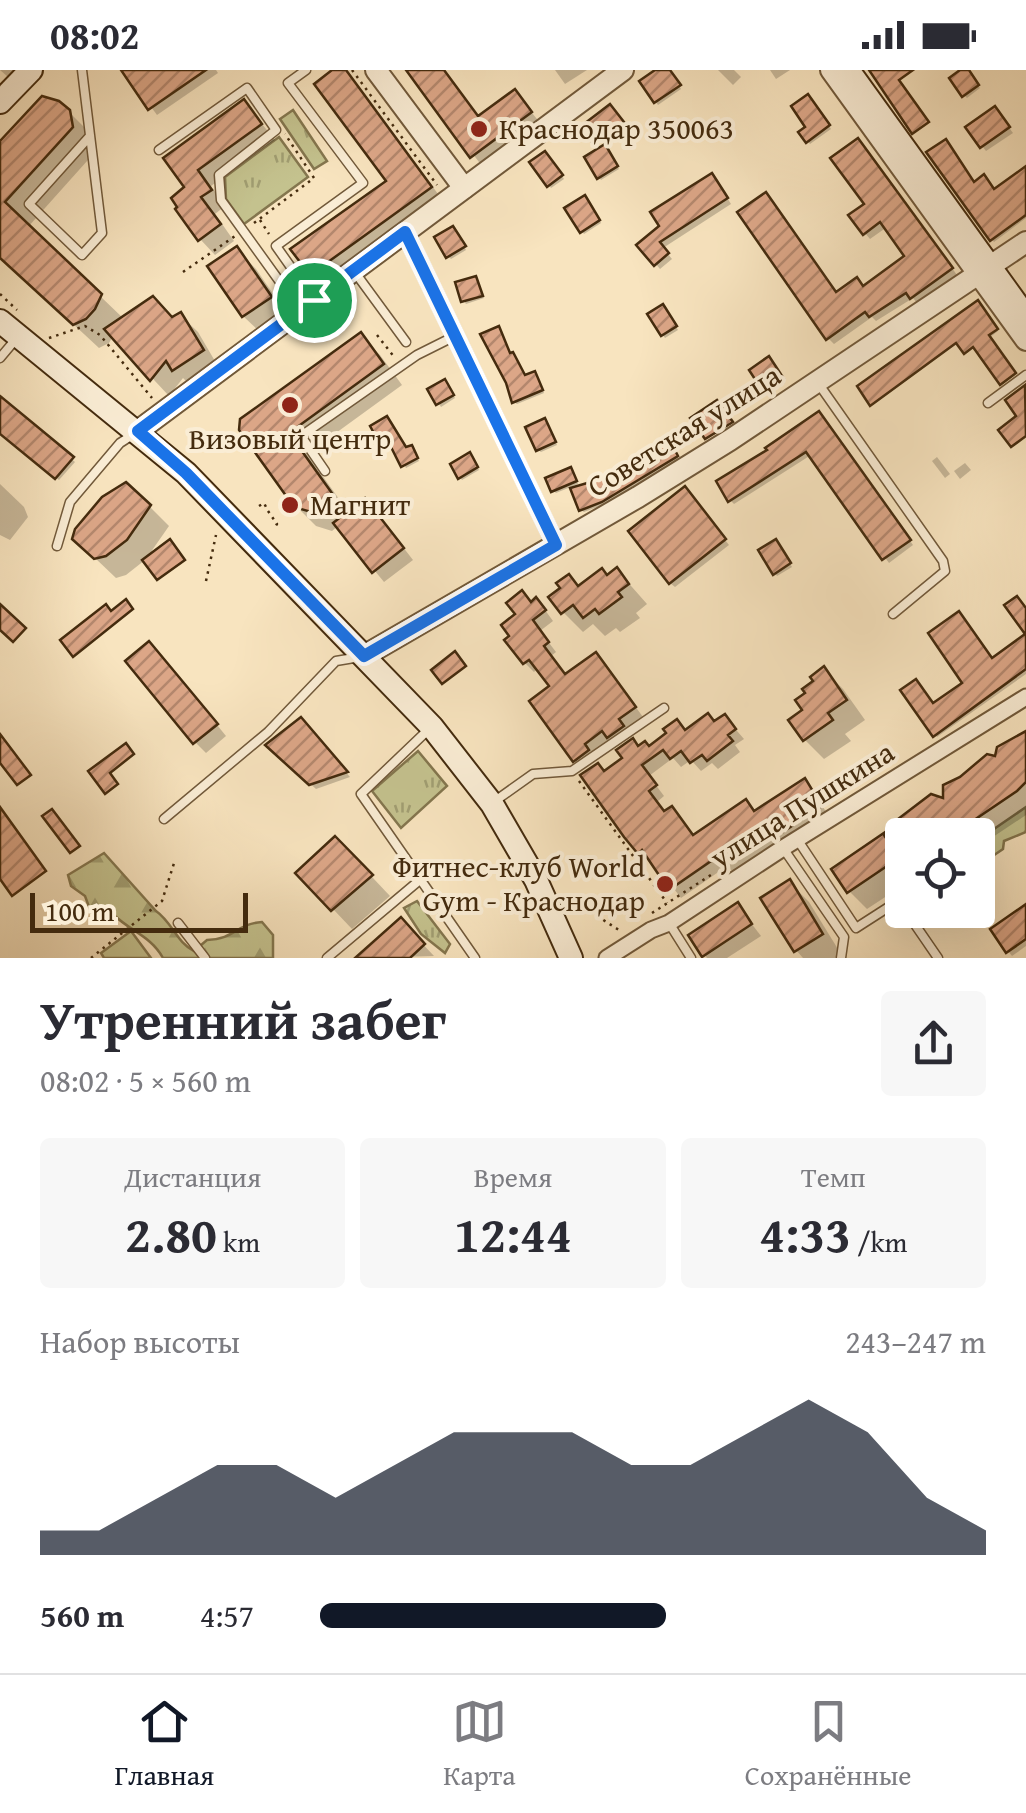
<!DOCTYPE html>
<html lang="ru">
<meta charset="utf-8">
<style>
body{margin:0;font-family:"Gentium Book Plus",serif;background:#f7f7f7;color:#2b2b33;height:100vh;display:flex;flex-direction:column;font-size:38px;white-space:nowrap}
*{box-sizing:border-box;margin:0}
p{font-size:32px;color:#7c7c81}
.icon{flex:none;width:55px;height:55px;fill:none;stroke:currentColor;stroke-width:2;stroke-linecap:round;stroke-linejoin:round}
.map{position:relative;height:888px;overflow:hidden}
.sheet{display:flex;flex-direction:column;background:#fff;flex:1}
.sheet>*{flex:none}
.tools{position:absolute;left:885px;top:748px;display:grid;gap:20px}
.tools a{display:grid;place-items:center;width:110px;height:110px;border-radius:10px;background:#fff;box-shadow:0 10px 40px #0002;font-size:50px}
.scale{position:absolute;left:30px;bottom:25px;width:218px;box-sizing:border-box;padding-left:10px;border:5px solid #442b0e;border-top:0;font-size:28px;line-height:35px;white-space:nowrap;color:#442b0e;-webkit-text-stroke:8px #faedd5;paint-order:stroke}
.pin{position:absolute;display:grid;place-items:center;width:85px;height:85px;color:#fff;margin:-42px;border:5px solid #fff;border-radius:50%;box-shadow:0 2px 10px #0007}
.round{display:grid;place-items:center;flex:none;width:105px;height:105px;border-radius:10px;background:#f7f7f7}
.overview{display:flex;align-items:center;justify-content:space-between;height:170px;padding:0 40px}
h1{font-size:55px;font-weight:600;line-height:75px}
.stats{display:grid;grid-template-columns:repeat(3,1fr);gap:15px;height:170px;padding:10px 40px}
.stats div{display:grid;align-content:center;border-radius:10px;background:#f7f7f7;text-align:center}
.stats b{font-size:50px;font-weight:600}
.stats small{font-size:28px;font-weight:400}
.stats p{font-size:28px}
.chart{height:280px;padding:20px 40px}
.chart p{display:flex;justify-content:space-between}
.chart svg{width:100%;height:180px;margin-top:10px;fill:#111827;opacity:.7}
ul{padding:0 40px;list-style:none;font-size:32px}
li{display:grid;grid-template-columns:160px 120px 1fr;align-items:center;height:75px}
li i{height:25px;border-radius:12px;background:#111827}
.status{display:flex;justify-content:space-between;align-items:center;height:70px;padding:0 50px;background:#fff;direction:ltr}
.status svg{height:28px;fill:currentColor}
.menu{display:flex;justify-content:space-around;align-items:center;height:140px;border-top:2px solid #e1e1e2;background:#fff;font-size:28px;color:#7c7c81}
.menu a{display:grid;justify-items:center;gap:5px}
.menu .current{color:#111827}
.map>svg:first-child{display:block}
.grass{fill:url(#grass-tufts);stroke:#84764e;stroke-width:2.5}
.forest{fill:url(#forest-firs);stroke:#84764e;stroke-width:2.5}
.pitch{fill:#c4c28e;stroke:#84764e;stroke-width:2.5}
.shadow{fill:#0003}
.building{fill:url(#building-hatch);stroke:#442b0e;stroke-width:2.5}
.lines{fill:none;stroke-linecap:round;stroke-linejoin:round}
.service-casing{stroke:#71593a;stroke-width:11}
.minor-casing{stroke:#71593a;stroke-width:19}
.tertiary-casing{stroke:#71593a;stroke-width:24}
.secondary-casing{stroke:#442b0e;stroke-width:26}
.path{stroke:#442b0e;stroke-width:2.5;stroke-dasharray:2.5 5;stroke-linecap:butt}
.service{stroke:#faedd5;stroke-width:8}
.minor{stroke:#faedd5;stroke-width:15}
.tertiary{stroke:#faedd5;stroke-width:20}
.secondary{stroke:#faedd5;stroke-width:22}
.route-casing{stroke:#fff;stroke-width:20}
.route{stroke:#1a73e8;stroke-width:12}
.poi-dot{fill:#8f2418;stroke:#faedd5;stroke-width:4}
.labels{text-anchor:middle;stroke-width:8;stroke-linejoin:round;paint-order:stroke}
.poi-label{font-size:30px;fill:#442b0e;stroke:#faedd5;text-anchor:start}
.street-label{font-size:30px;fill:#442b0e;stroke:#faedd5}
</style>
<div class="status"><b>08:02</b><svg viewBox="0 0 49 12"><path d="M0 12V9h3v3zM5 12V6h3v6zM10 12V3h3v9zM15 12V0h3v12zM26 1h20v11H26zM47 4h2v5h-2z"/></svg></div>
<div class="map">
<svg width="1026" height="888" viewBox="0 0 1026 888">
<defs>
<pattern id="grass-tufts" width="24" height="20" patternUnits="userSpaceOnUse" patternTransform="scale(2.5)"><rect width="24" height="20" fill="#c4c28e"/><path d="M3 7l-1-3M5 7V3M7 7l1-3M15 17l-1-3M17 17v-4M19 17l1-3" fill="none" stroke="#a19e72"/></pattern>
<pattern id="forest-firs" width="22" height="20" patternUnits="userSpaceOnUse" patternTransform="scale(2.5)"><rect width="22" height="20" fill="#c4c28e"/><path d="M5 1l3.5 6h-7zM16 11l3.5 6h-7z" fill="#a19e72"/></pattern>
<pattern id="building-hatch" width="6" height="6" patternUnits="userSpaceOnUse" patternTransform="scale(2.5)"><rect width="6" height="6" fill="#dca687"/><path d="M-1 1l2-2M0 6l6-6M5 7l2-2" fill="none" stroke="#b4876d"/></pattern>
</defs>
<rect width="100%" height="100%" fill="#f8e4bf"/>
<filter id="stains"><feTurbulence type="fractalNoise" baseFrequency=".002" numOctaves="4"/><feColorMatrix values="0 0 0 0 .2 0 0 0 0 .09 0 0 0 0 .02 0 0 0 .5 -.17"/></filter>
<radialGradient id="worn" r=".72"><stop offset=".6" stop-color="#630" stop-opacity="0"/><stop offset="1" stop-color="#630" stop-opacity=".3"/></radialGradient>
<g class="grass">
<path d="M293,40L327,91L314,99L280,49Z"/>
<path d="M279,67L308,107L244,154L226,129L225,107Z"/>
<path d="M418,681L447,716L401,758L372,721Z"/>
<path d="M1026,737V762L1004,771L1003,779L978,796V770Z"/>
<path d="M417,831L450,874L445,883L421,864L404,838Z"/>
</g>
<path class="forest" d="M104,783L156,841C172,852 177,873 194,881L207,870C236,869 235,854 262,852L273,865V888H163C151,866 130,861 114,845H92L85,826L71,816L68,805Z"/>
<path class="pitch" d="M131,861L151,888H104L101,883Z"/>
<g class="shadow">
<path d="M0,0H16L8,7Z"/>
<path d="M124,0H216L218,3L157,45Z"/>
<path d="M336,0H344L351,7L441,128L322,214L312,203L390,111Z"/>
<path d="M409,0H445L479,48L515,22L541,54L482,96Z"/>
<path d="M555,0H587L565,14Z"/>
<path d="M659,0H669L681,19L658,35L642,12Z"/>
<path d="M718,0H734L741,7L733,15Z"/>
<path d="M770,0H790L776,9Z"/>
<path d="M964,0L980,18L967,28L964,25Z"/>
<path d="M810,30L831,59L810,74L802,63L809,57Z"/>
<path d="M244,32L275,70L211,116L225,136L215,144L234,171L215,185L200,169L188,118L166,88Z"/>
<path d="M69,42L94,67L96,81L28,157L124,249H173L180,245L198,262L219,298L191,316L183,308L169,326L113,266L109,273L99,278L0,186V75Z"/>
<path d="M999,44L1013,63L986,81L982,76Z"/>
<path d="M864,76L957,205L917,233L913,228L876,251L872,247L834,274L828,268L837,225L864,218L907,187L887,157L870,169L865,163L867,135Z"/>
<path d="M607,80L619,99L601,110L599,107Z"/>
<path d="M929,83L974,115L994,122L1026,98V148L994,172Z"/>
<path d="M547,86L564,109L551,118L549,115Z"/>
<path d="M716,110L731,134L663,178L672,189L660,199L640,175Z"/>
<path d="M587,131L601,153L584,164L582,161Z"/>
<path d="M455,161L466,180L451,189L448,186Z"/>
<path d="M236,179L256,199L289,247L263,265L243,246Z"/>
<path d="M476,209L484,228L466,234L464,231Z"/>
<path d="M977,233L998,261L989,268L1015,305L1003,314L976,276L967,283L959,272L873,335L860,316Z"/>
<path d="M666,240L678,260L665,268L663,265Z"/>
<path d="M360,265L380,285L402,315L307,384L349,443L375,441L413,490L384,512L338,456L332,461L316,456L296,436L242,360Z"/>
<path d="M511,285L525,308L537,307L544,323L517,334L514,332Z"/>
<path d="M771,292L785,313L768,324L766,321Z"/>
<path d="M447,315L455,328L441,337L430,320Z"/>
<path d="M0,330L75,392L59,410L0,361Z"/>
<path d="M823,348L913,475L889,493L811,385L734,434L730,430Z"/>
<path d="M547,353L557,375L541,382L538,380Z"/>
<path d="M373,357L407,380L414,381L419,391L406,398L391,371L385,375Z"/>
<path d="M671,375L679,389L605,434L584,442L581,440L595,414Z"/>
<path d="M937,387L950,404L945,408L932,391Z"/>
<path d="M473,388L479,400L462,410L460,407Z"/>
<path d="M965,393L971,400L960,409L954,401Z"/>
<path d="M571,400L578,414L556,423L553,420Z"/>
<path d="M0,414L24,437L28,447L10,470L0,465Z"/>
<path d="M689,424L729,475L675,517L670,513Z"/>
<path d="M150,437L169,456L146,489L170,473L184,491L159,509L145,490L126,505L116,508L95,488Z"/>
<path d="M778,475L792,497L777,506L775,503Z"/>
<path d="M617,500L647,534L636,543L640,548L620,562L616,558L605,566L593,554L583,562L563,542L580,518Z"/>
<path d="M532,534L545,540L553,551L540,561L556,582L551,586L566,606L604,594L643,647L626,660L631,667L618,675L612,669L592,684L596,690L584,699L574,690L552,617L538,598L534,602L525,593Z"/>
<path d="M1026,566V604L937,667L904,620L933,636Z"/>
<path d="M160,585L226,666L206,683L195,672Z"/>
<path d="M824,600L843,619L865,650L845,664L851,671L824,689L805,670L809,624Z"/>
<path d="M725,647L744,669L735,675L740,682L718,699L712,693L701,701L691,690L681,697L673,688L649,706L664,726L657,732L666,743L672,739L695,767L746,732L756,742L804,711L830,747L734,803L727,796L681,828L652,790L649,791L640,782L605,704L639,678L649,679L687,662L716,654Z"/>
<path d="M301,650L350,707L316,719L268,675Z"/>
<path d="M1026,664V745L978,777V765H902V816L867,839L849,821L834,800L896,758L946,731Z"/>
<path d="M355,789L390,826L352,859L333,839Z"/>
<path d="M789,812L809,832L841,884L835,888H803L796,880Z"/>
<path d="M737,835L761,866L727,888H707L691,866Z"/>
<path d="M1026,837V876L1012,886L1008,881Z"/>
<path d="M401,851L434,886L359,888Z"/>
</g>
<g class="building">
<path d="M121,0H206L148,40Z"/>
<path d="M332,0H346L432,117L310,205L290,179L386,111L314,14Z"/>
<path d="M406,0H444L478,46L515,19L532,42L470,88Z"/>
<path d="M655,0H670L681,15L654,33L639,11Z"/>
<path d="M869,0H913L899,10L929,52L912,64Z"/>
<path d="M960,0H969L979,15L962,27L949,8Z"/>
<path d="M808,24L830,55L806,73L798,62L805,57L791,36Z"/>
<path d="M42,26L59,31L70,40L73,57L5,132L102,224L95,239L86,249L73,255L0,188V71Z"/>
<path d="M244,29L262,54L198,100L212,120L201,127L221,154L198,171L175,139L177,137L171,128L184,117L163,88Z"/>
<path d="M610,34L624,52L594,75L580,57Z"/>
<path d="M995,36L1010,57L980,78L965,57Z"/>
<path d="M858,68L953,198L910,229L906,223L869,247L865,242L826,270L737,142L766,122L836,222L857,207L863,216L904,186L880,152L863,165L848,145L864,134L830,88Z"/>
<path d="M946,69L974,112L984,104L994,119L1026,96V145L990,171L926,82Z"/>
<path d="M605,74L618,96L597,109L584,87Z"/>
<path d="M545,81L563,105L547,117L529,92Z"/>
<path d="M712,103L728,128L660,172L669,183L654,196L636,175L659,156L650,142Z"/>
<path d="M585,125L600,150L580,163L564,138Z"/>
<path d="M453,156L466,176L446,188L434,167Z"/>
<path d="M237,176L272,227L242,247L207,196Z"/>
<path d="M476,206L483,226L461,232L455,212Z"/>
<path d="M153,226L172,247L181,242L204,280L172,301L166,291L150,311L104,259Z"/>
<path d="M978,230L998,259L989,265L1016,303L1000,315L973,277L964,284L956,273L870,336L857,316Z"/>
<path d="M663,234L677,256L661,266L647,244Z"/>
<path d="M499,256L510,283L513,282L525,305L535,301L543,320L512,333L506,313L480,264Z"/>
<path d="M361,262L384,294L289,363L334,426L311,442L294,437L239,360L240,349Z"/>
<path d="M769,286L784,309L764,323L749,300Z"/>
<path d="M445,309L454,325L436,335L427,319Z"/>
<path d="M1025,315L1026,366L1011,377L998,360L1016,346L1005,330Z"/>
<path d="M0,326L74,387L55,409L0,364Z"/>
<path d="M717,330L733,352L705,369L690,348Z"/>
<path d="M819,341L911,470L882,490L806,382L728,432L716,411L767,380L765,378Z"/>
<path d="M387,346L406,377L412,375L418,388L401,397L387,369L380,374L370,356Z"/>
<path d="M545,348L556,372L536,381L525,357Z"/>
<path d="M669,369L678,386L602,432L579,441L570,418L594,411Z"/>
<path d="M470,382L478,397L458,409L450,394Z"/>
<path d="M571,397L577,411L551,422L545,408Z"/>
<path d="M126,412L151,435L127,470L106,486L94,489L72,469L75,459L102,427Z"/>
<path d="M685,416L726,469L669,514L628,461Z"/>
<path d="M365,428L404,478L372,503L333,453Z"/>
<path d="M170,469L185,490L157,510L142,490Z"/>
<path d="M776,469L791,493L773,505L758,480Z"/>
<path d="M617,497L629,514L618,522L622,527L599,544L595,539L583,548L573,535L561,544L548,527L560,518L556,513L569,504L578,516L602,498L607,505Z"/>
<path d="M522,520L531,532L536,527L546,540L533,550L549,572L544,576L565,604L596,582L636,637L619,649L624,656L607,668L602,661L585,674L589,680L573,692L529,631L549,616L529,590L523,594L504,570L509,566L501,555L515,544L506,533Z"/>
<path d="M1017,526L1026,538V599L933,667L900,620L916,609L933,633L962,613L928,563L959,541L992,588L1025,564L1004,535Z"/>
<path d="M126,529L133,539L73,587L60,570L106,534L111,541Z"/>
<path d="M0,534L26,558L13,572L0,560Z"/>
<path d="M149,571L218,654L193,674L125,591Z"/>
<path d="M455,581L466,596L442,614L431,600Z"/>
<path d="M824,596L847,630L828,643L833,650L803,671L788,650L802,640L795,630L805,623L802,619L813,611L810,607Z"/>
<path d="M708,643L714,651L725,644L736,659L728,665L733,671L707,691L702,685L690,693L681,681L670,689L663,680L642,695L657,715L649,721L664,741L672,736L693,765L746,729L754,741L805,708L822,736L783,762L780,756L723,795L717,787L669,820L642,780L638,784L624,767L580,705L598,693L604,701L622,688L616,680L633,668L638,676L645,671L649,676L666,663L663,659L677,649L685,660Z"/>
<path d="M301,647L348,702L309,715L265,675Z"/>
<path d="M1026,661V712L1017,721L952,765H884L899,788L847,823L831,799L894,756V752L931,724L943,728V715L960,707L987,684L995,686L997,677Z"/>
<path d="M0,664L31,705L17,715L0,693Z"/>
<path d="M126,673L134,684L110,703L118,714L105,724L88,701Z"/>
<path d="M0,737L46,801L12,826L0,809Z"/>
<path d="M52,739L80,776L70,783L42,746Z"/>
<path d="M335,766L373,805L331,841L295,803Z"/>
<path d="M790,809L823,864L794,882L760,828Z"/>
<path d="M738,832L752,854L702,887L688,865Z"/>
<path d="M1026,834V869L1006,883L990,859Z"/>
<path d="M401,847L425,874L410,888H355Z"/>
</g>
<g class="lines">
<g class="service-casing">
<g id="service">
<path d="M82,0L102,163L82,185L29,134L90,66"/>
<path d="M306,0L288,13L363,113L276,176L312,227"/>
<path d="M159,80L247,18L276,60L219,105L221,130L298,237"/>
<path d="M354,201L406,272"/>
<path d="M0,288L16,269"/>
<path d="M818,313L943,491L945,501L893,544"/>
<path d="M988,333L1026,305"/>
<path d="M325,401L301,366L417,285L453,267"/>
<path d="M57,476L70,432L120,373L134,364"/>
<path d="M428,660L361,724L475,888"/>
<path d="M495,731L533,704L572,701L664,638"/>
<path d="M164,749L268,662L336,591L360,587"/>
<path d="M797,769L856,858L898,831L902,836"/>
<path d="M783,778L844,867L841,888"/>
<path d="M905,840L938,888"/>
<path d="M178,853L205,888"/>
<path d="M669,853L691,888"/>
<path d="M327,888L421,809"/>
</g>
</g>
<g class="minor-casing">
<g id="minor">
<path d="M405,162L556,475"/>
<path d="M607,888L651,860L669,853L783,778L1026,627"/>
</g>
</g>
<g class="tertiary-casing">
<g id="tertiary">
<path d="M376,0L464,118"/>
<path d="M831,0L1026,270"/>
<path d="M138,361L623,0"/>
<path d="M364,586L638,427L730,370L1026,172"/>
</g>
</g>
<g class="secondary-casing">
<g id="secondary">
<path d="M848,0L1026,247"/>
<path d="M0,32L31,0"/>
<path d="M0,251L186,403L432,657L492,734L536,810L571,888"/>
</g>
</g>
<g class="path">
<path d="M352,0L437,115"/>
<path d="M260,150L269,164"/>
<path d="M254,153L314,108L285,64"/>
<path d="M183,202L235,166"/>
<path d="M0,224L17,240"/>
<path d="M321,244L326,252L323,254"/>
<path d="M377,265L395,288"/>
<path d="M49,268L85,256L100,265L152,328"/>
<path d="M210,369L216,365L213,361"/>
<path d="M259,436L264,433L266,437"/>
<path d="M268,441L277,454L275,457"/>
<path d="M206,511L216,465"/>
<path d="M579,711L667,833"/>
<path d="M578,834L619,860"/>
<path d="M652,843L714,803"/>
<path d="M91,888L162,831L175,790"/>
</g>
<use href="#service" class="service"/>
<use href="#minor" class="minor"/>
<use href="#tertiary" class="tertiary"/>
<use href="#secondary" class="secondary"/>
</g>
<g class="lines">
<g class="route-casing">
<path id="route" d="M405,162L556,475L364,586L186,403L138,361Z"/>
</g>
<use href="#route" class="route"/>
</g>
<g class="poi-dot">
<circle cx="479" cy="59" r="10"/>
<circle cx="290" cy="335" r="10"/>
<circle cx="290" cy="435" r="10"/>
<circle cx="665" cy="814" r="10"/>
</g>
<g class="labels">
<g class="poi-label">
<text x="499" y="69">Краснодар 350063</text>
<text x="290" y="379" text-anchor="middle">Визовый центр</text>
<text x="310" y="445">Магнит</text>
<text x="645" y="807" text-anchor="end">Фитнес-клуб World<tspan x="645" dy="34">Gym - Краснодар</tspan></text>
</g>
<g class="street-label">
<text transform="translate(684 361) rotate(-32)" y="10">Советская улица</text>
<text transform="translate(802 735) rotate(-32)" y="10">улица Пушкина</text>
</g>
</g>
<rect width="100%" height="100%" filter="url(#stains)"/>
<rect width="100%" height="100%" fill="url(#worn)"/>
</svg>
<div class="tools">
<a><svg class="icon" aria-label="locate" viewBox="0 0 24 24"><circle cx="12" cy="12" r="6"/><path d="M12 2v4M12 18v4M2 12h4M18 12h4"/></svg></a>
</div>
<div class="scale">100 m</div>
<div class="pin" style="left:314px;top:230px;background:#1e9e55"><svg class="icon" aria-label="arrive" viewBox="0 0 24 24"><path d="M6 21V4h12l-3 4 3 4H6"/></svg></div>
</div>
<section class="sheet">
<div class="overview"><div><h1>Утренний забег</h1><p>08:02 · 5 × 560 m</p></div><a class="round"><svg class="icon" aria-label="share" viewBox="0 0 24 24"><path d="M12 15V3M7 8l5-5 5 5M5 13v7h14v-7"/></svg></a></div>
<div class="stats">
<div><p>Дистанция</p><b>2.80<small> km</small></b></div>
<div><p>Время</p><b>12:44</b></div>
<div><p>Темп</p><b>4:33<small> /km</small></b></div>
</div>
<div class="chart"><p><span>Набор высоты</span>243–247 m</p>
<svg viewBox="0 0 160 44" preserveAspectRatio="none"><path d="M0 44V38L10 38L20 30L30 22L40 22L50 30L60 22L70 14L80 14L90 14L100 22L110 22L120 14L130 6L140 14L150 30L160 38V44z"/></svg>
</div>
<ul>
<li><b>560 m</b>4:57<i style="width:52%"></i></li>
</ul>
</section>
<nav class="menu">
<a class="current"><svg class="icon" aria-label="home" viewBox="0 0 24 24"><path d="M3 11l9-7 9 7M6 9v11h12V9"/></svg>Главная</a>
<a><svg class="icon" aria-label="map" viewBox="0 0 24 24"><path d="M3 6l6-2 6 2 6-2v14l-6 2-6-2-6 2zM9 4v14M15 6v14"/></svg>Карта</a>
<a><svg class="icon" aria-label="saved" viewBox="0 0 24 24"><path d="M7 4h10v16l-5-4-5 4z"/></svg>Сохранённые</a>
</nav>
